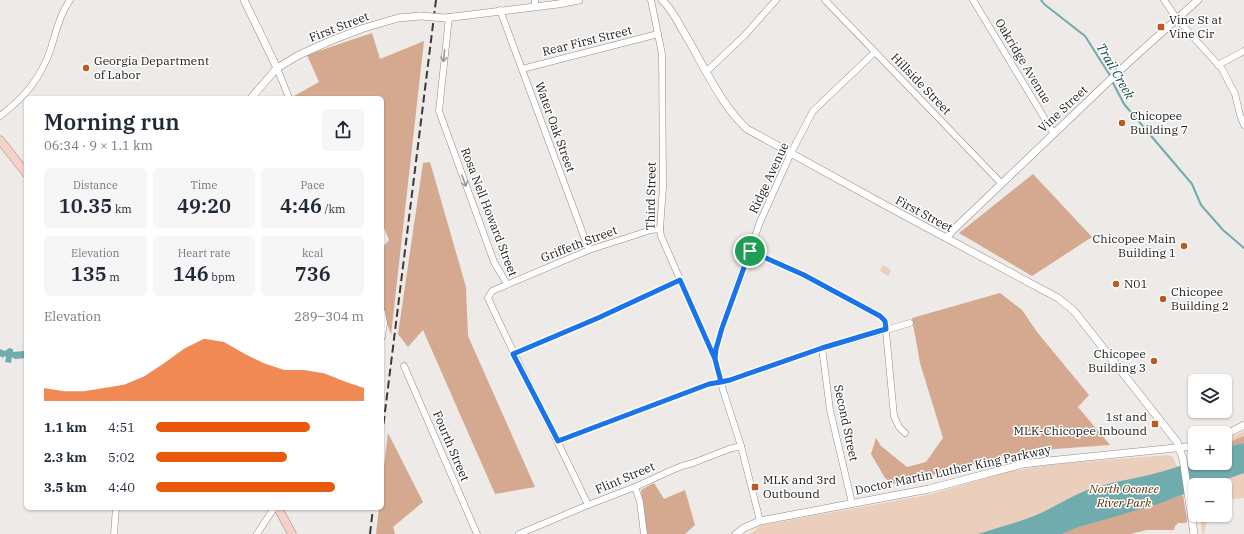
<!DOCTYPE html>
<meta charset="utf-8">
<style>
body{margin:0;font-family:"IBM Plex Serif",serif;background:#f6f6f7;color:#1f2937;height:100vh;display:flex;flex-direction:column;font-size:15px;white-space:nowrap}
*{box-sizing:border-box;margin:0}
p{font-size:13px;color:#747a83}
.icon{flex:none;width:22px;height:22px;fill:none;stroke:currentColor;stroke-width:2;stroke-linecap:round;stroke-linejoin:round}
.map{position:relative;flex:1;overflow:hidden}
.panel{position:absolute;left:24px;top:96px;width:360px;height:414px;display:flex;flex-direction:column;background:#fff;border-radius:6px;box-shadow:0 1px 3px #0004}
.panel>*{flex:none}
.fabs{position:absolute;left:1188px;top:374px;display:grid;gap:8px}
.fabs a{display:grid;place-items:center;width:44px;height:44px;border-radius:6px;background:#fff;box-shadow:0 1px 3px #0004;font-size:20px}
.pin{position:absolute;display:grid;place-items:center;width:34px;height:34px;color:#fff;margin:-17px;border:2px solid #fff;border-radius:50%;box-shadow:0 1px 4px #0007}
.round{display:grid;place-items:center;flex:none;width:42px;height:42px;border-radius:6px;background:#f6f6f7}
.headline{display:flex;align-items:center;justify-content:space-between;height:68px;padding:0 20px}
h1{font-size:22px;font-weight:600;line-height:30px}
.metrics{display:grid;grid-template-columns:repeat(3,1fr);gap:6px;height:68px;padding:4px 20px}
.metrics div{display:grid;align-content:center;border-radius:6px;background:#f6f6f7;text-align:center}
.metrics b{font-size:20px;font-weight:600}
.metrics small{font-size:11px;font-weight:400}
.metrics p{font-size:11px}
.chart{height:112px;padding:8px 20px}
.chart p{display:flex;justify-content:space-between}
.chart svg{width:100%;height:72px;margin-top:4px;fill:#ea580c;opacity:.7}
ul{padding:0 20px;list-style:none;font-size:13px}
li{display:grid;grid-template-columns:64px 48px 1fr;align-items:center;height:30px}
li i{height:10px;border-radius:5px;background:#ea580c}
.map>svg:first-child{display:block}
.green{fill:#eccebc}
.forest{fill:#d4a990}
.water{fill:#70abae}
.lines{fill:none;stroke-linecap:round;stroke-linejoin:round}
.stream{stroke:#70abae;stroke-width:2}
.minor-casing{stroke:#908c8a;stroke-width:7}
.tertiary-casing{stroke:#908c8a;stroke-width:8}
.secondary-casing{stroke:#908c8a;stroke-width:9}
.minor{stroke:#fff;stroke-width:6}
.tertiary{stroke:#fff;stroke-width:7}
.secondary{stroke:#f7d1c7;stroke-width:8}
.rail{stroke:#3b3a38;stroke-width:2;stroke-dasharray:8 4;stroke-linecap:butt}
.tertiary-bridge-casing{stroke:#908c8a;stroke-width:8;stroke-linecap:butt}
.tertiary-bridge{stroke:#fff;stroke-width:7}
.oneway{stroke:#989898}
.route-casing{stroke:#fff;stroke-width:8}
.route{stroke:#1a73e8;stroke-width:5}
.poi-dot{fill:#bc5921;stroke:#fff;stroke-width:1.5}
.labels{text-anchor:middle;stroke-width:3;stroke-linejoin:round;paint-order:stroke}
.poi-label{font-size:12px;fill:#1b1a19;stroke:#fff;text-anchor:start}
.street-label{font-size:12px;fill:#1b1a19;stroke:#fff}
.park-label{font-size:12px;font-style:italic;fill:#602c00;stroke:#fff}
.water-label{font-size:13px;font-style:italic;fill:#0f4649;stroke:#fff}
</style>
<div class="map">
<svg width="1244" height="534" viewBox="0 0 1244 534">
<rect width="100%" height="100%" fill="#eeeae7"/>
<g class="green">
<path d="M883,265L891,270L888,276L880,271Z"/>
<path d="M1244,431V498L1225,500V485H1195V501L1189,457L1195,452V463H1225V441Z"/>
<path d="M1168,455L1173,457L1179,471L1187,520L1186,523H1178L1175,526L1174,530H1146L1128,534H750L762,525L927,495L1011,471L1056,464Z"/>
<path d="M1200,515H1208L1204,534L1202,533Z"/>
</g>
<g class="forest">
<path d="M372,33L380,59L424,41L391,335L382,308V248L389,240L382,223V98H295L294,96L319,82L307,55Z"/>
<path d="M430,162L466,287L468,336L535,487L495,494L423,330L408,347L398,334L423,163Z"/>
<path d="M1033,174L1092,237L1032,276L959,233Z"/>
<path d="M1000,293L1022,310L1037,332L1089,395L1078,407L1110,445L1055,449L995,458L919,479L892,484L885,478L871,454L876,438L881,446L907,467L926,462L943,438L920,363L912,318Z"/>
<path d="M388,433L423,502L393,527L395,534H376L379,508H382V483Z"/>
<path d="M1244,436V443L1225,447V444Z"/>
<path d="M654,483L664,499L685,490L695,525L685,534H646L641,490Z"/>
<path d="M1183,495L1187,521L1186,523H1178L1175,526L1174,530H1146L1131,534H1062C1101,517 1143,509 1183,495Z"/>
</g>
<g class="water">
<path d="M9,348L13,349V352L24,351L26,358L15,359L12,357L11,363L5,362L6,357L4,356L3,358L0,356V349L5,351Z"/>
<path d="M1244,443V473L1210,485H1195V490L1158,504L1079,527L1062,534H978C999,527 1021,522 1041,513C1058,505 1073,495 1090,489C1125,478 1162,476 1195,459V463L1227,462L1225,460V447Z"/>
</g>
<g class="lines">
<g class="stream">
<path d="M1041,0L1044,4L1085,36L1111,77"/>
<path d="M1112,81L1124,104L1192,184L1201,205L1223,230L1244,248"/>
</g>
<g class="minor-casing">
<g id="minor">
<path d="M535,0V6"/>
<path d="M651,0L662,54L663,187L660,229L661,236L715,359L723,390L741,446L760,521"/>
<path d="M825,0L1001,183"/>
<path d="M973,0L1054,134"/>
<path d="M1164,0L1177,19L1222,69L1235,94L1240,115L1244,125"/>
<path d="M500,10L589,250"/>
<path d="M449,17L439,111L494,262L507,284"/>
<path d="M1218,65L1244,51"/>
<path d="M277,68L289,98"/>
<path d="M522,69L658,34"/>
<path d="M707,71L745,35L776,0"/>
<path d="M0,116C25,97 41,78 51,48C56,32 60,14 70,0"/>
<path d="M750,251L803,275L883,318L885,321L894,416L899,427L905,433"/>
<path d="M382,312L384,323L382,337"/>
<path d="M822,348L830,410L852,503"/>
<path d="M513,354L598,318L680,280"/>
<path d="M715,359L716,349L722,328L760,222L791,153L813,111L875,52"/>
<path d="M404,366L477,534"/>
<path d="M558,441L709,384L730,380L822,348L910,323"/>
<path d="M635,487L640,502L644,534"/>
<path d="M588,505C555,435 520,368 488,298L492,291L589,250L651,230L660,229"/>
<path d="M114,534L116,508"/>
<path d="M257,534L274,508"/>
<path d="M519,534L588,505L635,487L670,471L682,466L693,463L729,449L741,446"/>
</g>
</g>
<g class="tertiary-casing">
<g id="tertiary">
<path d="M244,0L277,68"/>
<path d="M662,0C672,9 679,24 686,36C704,66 721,105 747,129L885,205L1058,298L1074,311L1177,442L1183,459L1194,534"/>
<path d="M445,18L558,4L579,0"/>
<path d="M251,98L277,68L299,55L330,41L361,29L398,18L421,16"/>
<path d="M947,238L952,231L1129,62L1198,0"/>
<path d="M1225,435L1244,425"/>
<path d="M736,534L744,528L760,521L929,489L1023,464L1048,461L1195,446"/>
</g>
</g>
<g class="secondary-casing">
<g id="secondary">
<path d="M0,140L26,173"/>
<path d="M278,508L292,534"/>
</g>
</g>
<use href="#minor" class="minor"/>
<use href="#tertiary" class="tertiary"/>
<use href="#secondary" class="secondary"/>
<g class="rail">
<path d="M382,436L436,0"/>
<path d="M370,534L373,508"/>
</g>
<g class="tertiary-bridge-casing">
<path id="tertiary-bridge" d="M421,16L445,18"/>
</g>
<use href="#tertiary-bridge" class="tertiary-bridge"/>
</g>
<defs><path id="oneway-shaft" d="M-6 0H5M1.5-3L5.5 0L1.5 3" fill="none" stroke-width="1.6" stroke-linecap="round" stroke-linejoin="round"/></defs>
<g class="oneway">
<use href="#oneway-shaft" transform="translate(444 56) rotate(96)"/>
<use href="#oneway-shaft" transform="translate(464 181) rotate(70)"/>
</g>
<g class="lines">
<g class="route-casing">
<path id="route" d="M750,251L722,328L716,349L715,359L721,382L709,384L558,441L513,354L598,318L680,280L715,359L721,382L730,380L822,348L886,329L885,321L880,316L804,275L750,251"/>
</g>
<use href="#route" class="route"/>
</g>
<g class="poi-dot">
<rect x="1157" y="23" width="8" height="8" rx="2"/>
<circle cx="86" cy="68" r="4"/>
<circle cx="1122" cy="123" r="4"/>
<circle cx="1184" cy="246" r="4"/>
<circle cx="1116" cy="284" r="4"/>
<circle cx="1163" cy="299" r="4"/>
<circle cx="1154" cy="361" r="4"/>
<rect x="1151" y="420" width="8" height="8" rx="2"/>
<rect x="751" y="483" width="8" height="8" rx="2"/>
</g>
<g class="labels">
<g class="poi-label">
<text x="1169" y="24">Vine St at<tspan x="1169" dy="14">Vine Cir</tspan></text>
<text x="94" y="65">Georgia Department<tspan x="94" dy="14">of Labor</tspan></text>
<text x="1130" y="120">Chicopee<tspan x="1130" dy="14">Building 7</tspan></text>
<text x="1176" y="243" text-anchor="end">Chicopee Main<tspan x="1176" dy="14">Building 1</tspan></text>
<text x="1124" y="288">N01</text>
<text x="1171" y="296">Chicopee<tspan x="1171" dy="14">Building 2</tspan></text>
<text x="1146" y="358" text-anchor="end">Chicopee<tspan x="1146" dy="14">Building 3</tspan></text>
<text x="1147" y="421" text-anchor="end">1st and<tspan x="1147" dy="14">MLK-Chicopee Inbound</tspan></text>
<text x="763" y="484">MLK and 3rd<tspan x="763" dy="14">Outbound</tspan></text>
</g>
<g class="street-label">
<text transform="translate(339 27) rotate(-21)" y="4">First Street</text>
<text transform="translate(587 41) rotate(-14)" y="4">Rear First Street</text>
<text transform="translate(1023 61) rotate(59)" y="4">Oakridge Avenue</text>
<text transform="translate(921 84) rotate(46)" y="4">Hillside Street</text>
<text transform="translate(1063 109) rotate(-43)" y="4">Vine Street</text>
<text transform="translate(555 127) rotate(70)" y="4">Water Oak Street</text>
<text transform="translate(769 178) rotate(-65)" y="4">Ridge Avenue</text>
<text transform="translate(651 196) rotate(-89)" y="4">Third Street</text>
<text transform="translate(489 212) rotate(69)" y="4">Rosa Nell Howard Street</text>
<text transform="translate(924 214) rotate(28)" y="4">First Street</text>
<text transform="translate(579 244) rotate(-21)" y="4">Griffeth Street</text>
<text transform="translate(846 423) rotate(78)" y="4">Second Street</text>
<text transform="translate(451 446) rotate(67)" y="4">Fourth Street</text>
<text transform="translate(953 470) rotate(-12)" y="4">Doctor Martin Luther King Parkway</text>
<text transform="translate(625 478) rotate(-23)" y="4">Flint Street</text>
</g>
<g class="park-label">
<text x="1124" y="493">North Oconee<tspan x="1124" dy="14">River Park</tspan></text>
</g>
<g class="water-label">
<text transform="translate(1116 71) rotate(60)" y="5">Trail Creek</text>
</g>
</g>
</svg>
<div class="fabs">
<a><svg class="icon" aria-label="layers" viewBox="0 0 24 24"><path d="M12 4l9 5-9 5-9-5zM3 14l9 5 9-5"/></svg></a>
<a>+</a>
<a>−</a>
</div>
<div class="pin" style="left:750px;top:251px;background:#1e9e55"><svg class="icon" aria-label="arrive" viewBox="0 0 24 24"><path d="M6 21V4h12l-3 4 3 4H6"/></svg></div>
<section class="panel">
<div class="headline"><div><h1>Morning run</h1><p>06:34 · 9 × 1.1 km</p></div><a class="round"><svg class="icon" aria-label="share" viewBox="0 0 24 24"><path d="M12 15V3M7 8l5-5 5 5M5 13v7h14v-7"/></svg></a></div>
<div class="metrics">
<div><p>Distance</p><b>10.35<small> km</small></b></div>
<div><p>Time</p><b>49:20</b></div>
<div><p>Pace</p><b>4:46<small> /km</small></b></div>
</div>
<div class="metrics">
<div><p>Elevation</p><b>135<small> m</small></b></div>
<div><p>Heart rate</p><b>146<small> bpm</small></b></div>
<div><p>kcal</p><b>736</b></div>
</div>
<div class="chart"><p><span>Elevation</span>289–304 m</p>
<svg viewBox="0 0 160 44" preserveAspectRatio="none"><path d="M0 44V36L10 38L20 38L30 36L40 34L50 29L60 21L70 12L80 6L90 8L100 15L110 21L120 25L130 25L140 27L150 32L160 36V44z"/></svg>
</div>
<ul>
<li><b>1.1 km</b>4:51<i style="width:74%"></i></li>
<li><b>2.3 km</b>5:02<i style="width:63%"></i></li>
<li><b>3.5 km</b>4:40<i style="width:86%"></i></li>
</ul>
</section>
</div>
